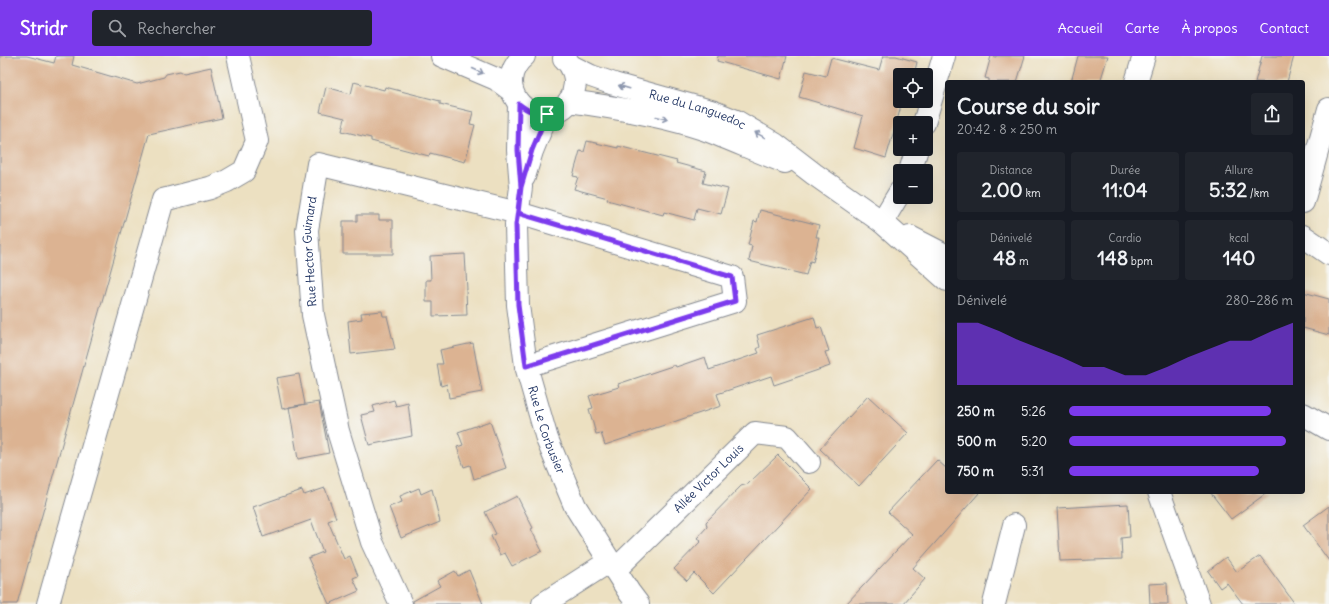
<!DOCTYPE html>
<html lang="fr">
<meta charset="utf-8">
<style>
body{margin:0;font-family:Delius,sans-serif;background:#20242c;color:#f1f3f6;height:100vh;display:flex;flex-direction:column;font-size:15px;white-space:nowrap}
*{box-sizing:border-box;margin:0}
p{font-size:13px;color:#9ea1a6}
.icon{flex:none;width:22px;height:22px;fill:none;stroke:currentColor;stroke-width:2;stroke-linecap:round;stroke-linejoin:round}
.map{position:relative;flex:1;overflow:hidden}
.sheet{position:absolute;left:945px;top:24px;width:360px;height:414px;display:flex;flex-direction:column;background:#171b24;border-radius:4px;box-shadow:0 4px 16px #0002}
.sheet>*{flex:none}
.buttons{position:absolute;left:893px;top:12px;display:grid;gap:8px}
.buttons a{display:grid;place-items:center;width:40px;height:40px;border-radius:4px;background:#171b24;box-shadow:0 4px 16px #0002;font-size:20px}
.pin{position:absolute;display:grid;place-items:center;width:34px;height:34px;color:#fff;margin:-17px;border-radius:8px;box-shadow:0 2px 6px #0006}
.round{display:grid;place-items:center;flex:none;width:42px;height:42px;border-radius:4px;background:#20242c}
.summary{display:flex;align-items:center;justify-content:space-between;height:68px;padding:0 12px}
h1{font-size:22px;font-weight:700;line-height:30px}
.metrics{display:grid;grid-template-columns:repeat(3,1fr);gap:6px;height:68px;padding:4px 12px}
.metrics div{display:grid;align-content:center;border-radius:4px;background:#20242c;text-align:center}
.metrics b{font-size:20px;font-weight:700}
.metrics small{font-size:11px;font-weight:400}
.metrics p{font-size:11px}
.chart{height:112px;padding:8px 12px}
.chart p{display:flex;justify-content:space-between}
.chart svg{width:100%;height:72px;margin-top:4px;fill:#7c3aed;opacity:.7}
ul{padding:0 12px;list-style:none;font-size:13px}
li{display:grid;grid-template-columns:64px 48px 1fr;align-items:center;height:30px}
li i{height:10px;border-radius:5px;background:#7c3aed}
header{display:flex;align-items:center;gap:24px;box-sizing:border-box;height:56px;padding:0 20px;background:#7c3aed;color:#fff}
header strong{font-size:19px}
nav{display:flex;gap:22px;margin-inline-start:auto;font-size:14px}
.search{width:280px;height:36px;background:#20242c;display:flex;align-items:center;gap:10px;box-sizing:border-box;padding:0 14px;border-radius:4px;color:#9ea1a6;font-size:15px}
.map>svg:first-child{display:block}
.building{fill:#dcb392}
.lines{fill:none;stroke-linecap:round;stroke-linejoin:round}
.minor-casing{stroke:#848890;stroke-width:24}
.minor{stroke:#fff;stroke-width:22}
.oneway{stroke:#8d97ae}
.route-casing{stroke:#fff;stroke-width:8}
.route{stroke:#7c3aed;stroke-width:5}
.labels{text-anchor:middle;stroke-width:3;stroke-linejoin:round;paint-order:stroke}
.street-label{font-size:12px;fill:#1b2f5e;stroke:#f6f6f2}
</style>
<header>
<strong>Stridr</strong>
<div class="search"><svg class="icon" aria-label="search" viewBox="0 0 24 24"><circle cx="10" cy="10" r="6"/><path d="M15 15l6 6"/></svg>Rechercher</div>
<nav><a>Accueil</a><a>Carte</a><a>À propos</a><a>Contact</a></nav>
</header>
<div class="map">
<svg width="1329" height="548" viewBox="0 0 1329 548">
<rect width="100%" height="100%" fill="#f6f6f2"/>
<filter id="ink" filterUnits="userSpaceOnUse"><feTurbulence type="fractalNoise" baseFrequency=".025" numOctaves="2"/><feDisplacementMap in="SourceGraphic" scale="8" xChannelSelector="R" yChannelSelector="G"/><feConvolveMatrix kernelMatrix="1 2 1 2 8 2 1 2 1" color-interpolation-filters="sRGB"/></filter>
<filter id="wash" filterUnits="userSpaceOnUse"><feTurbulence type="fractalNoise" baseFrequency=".012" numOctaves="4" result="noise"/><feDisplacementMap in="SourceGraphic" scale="16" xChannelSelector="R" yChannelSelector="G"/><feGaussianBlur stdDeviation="0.9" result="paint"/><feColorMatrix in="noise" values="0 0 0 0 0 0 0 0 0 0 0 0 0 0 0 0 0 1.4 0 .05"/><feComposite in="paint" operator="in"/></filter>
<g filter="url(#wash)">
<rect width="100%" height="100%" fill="#ece0c1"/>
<g id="blocks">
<g class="building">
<path d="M0,0H27L54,7L56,0H74L72,9L137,28L164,21L166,18L180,15L184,17L211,11L222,62L149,78L17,548H0Z"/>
<path d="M718,0H787L781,23L717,5Z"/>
<path d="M883,0H896L917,6L914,19H900V54L886,102L854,92L863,60L799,41L806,15L826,20L831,2L879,14Z"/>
<path d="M991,0L996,1V0H1025L1017,26H989V23L985,22Z"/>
<path d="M1078,0H1108L1100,26H1071Z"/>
<path d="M1262,0H1294L1287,26H1255Z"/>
<path d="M354,26L384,34L385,31L440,45V48L473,56L470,68L475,69L465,106L430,97L429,100L371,85V82L342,75L345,62L320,56L326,31L351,38Z"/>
<path d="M587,85L618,92V90L677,105L676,107L706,115L703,127L728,133L721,158L697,152L694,164L664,156L663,159L607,144L608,142L574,133L578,121L573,120L580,95L584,96Z"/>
<path d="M760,154L819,169L816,181H819L813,206L810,205L806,219L749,205L752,190L748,189L754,165L757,166Z"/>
<path d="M357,159H379V164H393V198H343V165H357Z"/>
<path d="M465,198L467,234H466L467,259L433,260V246H426V224H431L430,200Z"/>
<path d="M1303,236L1329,243V279L1303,272Z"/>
<path d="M382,255L383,260H387L395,293L351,298L348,265L362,263L361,257Z"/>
<path d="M814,261L817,272L821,271L829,295L825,296L830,310L774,329L771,320L717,338L721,350L605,389L601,377L596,378L589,353L593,352L589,340L619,331L618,328L675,309L676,311L705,301L709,314L759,297L757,293L760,291L757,279Z"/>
<path d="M473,287L482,336L449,342L447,328L441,330L437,308H443L440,294Z"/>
<path d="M299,318L305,348L282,353L276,322Z"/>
<path d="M868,340L908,377L859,430L820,393Z"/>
<path d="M394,344L396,350L408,347L412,380L369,389L361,359L375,356L373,350Z"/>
<path d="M319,346L329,397L298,403L289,351Z"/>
<path d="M490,365L506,412L474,423L470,409L464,411L457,391L463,389L458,376Z"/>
<path d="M778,399L812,433L714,537L694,517L687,525L674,513L701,485L697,482L707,471L706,466L741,430L748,428Z"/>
<path d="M937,404L947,413V436H980L913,512L925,523L903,548H846L912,478L888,456Z"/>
<path d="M325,432L336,462L328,465L344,503L350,500L358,520L353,522L359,535L329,548L308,502L323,496L311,464L263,481L253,451L302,434L304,439Z"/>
<path d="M419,432L421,438L432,433L440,466L401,482L389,451L402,446L400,440Z"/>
<path d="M1210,436H1268L1231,463Z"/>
<path d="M517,440L533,472L531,473L542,495L512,510L505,497L500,499L491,480L496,478L485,456Z"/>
<path d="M1128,448L1130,481L1121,482L1122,503L1060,505L1057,452Z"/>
<path d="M1329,450V505L1303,469Z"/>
<path d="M1260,500L1295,548H1243L1227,527L1220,532L1208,515L1226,501L1237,516Z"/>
<path d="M469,514L483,548H413V545L440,530L437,525L455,515L458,520Z"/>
<path d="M1167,527L1168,548H1150L1149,528Z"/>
</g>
</g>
</g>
<g filter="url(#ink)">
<use href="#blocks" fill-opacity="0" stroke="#848890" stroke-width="1"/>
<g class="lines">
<g class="minor-casing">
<g id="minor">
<path d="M442,0L496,23L512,35"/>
<path d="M524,0C492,27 525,74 561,53C568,49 573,41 574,33C577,22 573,10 564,2"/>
<path id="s1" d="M571,10L591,20L614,28L711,55L736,65L775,88L814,118L882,166L947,224"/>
<path d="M1136,26L1144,0"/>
<path d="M569,45C613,51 664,59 706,74C732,84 759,96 785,106"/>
<path id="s2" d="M519,48L518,94L521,131L516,169L518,249L526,310L547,383L575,450L629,536L638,548"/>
<path d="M924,67L944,0"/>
<path d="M910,115L917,93"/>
<path d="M524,121L532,95L547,58"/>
<path d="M1303,146L1329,53"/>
<path d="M882,166L900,136"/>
<path d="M1303,180L1329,198"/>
<path d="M910,181L947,200"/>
<path d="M1303,358L1329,373"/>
<path d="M1159,436L1199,548"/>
<path id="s3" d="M615,514L755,377L787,381L809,406"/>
<path d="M48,548L163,144L210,132L227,125L244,115L257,85L238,0"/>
<path id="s4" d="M401,548L372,486L338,375L313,259L307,174L318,108L518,157L732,221L735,245L526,310"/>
<path d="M543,548L610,505"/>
<path d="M994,548L1014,469"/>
</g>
</g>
<use href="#minor" class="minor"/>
</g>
<defs><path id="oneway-shaft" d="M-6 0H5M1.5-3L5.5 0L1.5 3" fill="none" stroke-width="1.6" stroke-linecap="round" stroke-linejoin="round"/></defs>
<g class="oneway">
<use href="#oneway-shaft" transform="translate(478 15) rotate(25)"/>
<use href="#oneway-shaft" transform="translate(624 31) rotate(-164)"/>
<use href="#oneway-shaft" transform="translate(662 62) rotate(13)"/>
<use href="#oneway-shaft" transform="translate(760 79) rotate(-151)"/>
</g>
</g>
<g class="lines" filter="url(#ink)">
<g class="route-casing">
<path id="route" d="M547,58L532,94L521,131L516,169L518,249L526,310L735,245L732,221L518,157L521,131L518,94L519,48C529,56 534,57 547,58"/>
</g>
<use href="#route" class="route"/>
</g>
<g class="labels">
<g class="street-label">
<text dy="4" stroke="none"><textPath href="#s1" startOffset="134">Rue du Languedoc</textPath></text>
<text dy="4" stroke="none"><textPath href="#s4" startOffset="367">Rue Hector Guimard</textPath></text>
<text dy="4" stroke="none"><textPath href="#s2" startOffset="330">Rue Le Corbusier</textPath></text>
<text dy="4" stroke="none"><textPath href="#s3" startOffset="131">Allée Victor Louis</textPath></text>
</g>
</g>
</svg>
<div class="buttons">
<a><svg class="icon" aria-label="locate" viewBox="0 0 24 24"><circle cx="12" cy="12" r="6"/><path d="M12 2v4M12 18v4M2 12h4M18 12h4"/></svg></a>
<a>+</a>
<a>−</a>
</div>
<div class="pin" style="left:547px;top:58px;background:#1e9e55"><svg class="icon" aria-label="arrive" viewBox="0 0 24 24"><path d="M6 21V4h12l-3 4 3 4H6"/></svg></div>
<section class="sheet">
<div class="summary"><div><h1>Course du soir</h1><p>20:42 · 8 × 250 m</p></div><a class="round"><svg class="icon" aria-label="share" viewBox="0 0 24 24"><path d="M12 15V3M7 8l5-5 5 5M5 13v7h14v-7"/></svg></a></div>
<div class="metrics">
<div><p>Distance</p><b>2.00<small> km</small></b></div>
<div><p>Durée</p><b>11:04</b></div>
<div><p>Allure</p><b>5:32<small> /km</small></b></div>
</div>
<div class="metrics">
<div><p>Dénivelé</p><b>48<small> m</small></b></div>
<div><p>Cardio</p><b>148<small> bpm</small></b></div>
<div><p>kcal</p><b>140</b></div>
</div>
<div class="chart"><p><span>Dénivelé</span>280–286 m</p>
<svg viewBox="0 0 160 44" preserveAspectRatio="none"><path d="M0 44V6L10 6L20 11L30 17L40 22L50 27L60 33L70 33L80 38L90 38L100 33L110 27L120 22L130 17L140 17L150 11L160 6V44z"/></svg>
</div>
<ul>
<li><b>250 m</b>5:26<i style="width:90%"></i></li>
<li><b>500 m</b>5:20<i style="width:97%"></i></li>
<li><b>750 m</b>5:31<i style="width:85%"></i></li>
</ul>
</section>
</div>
